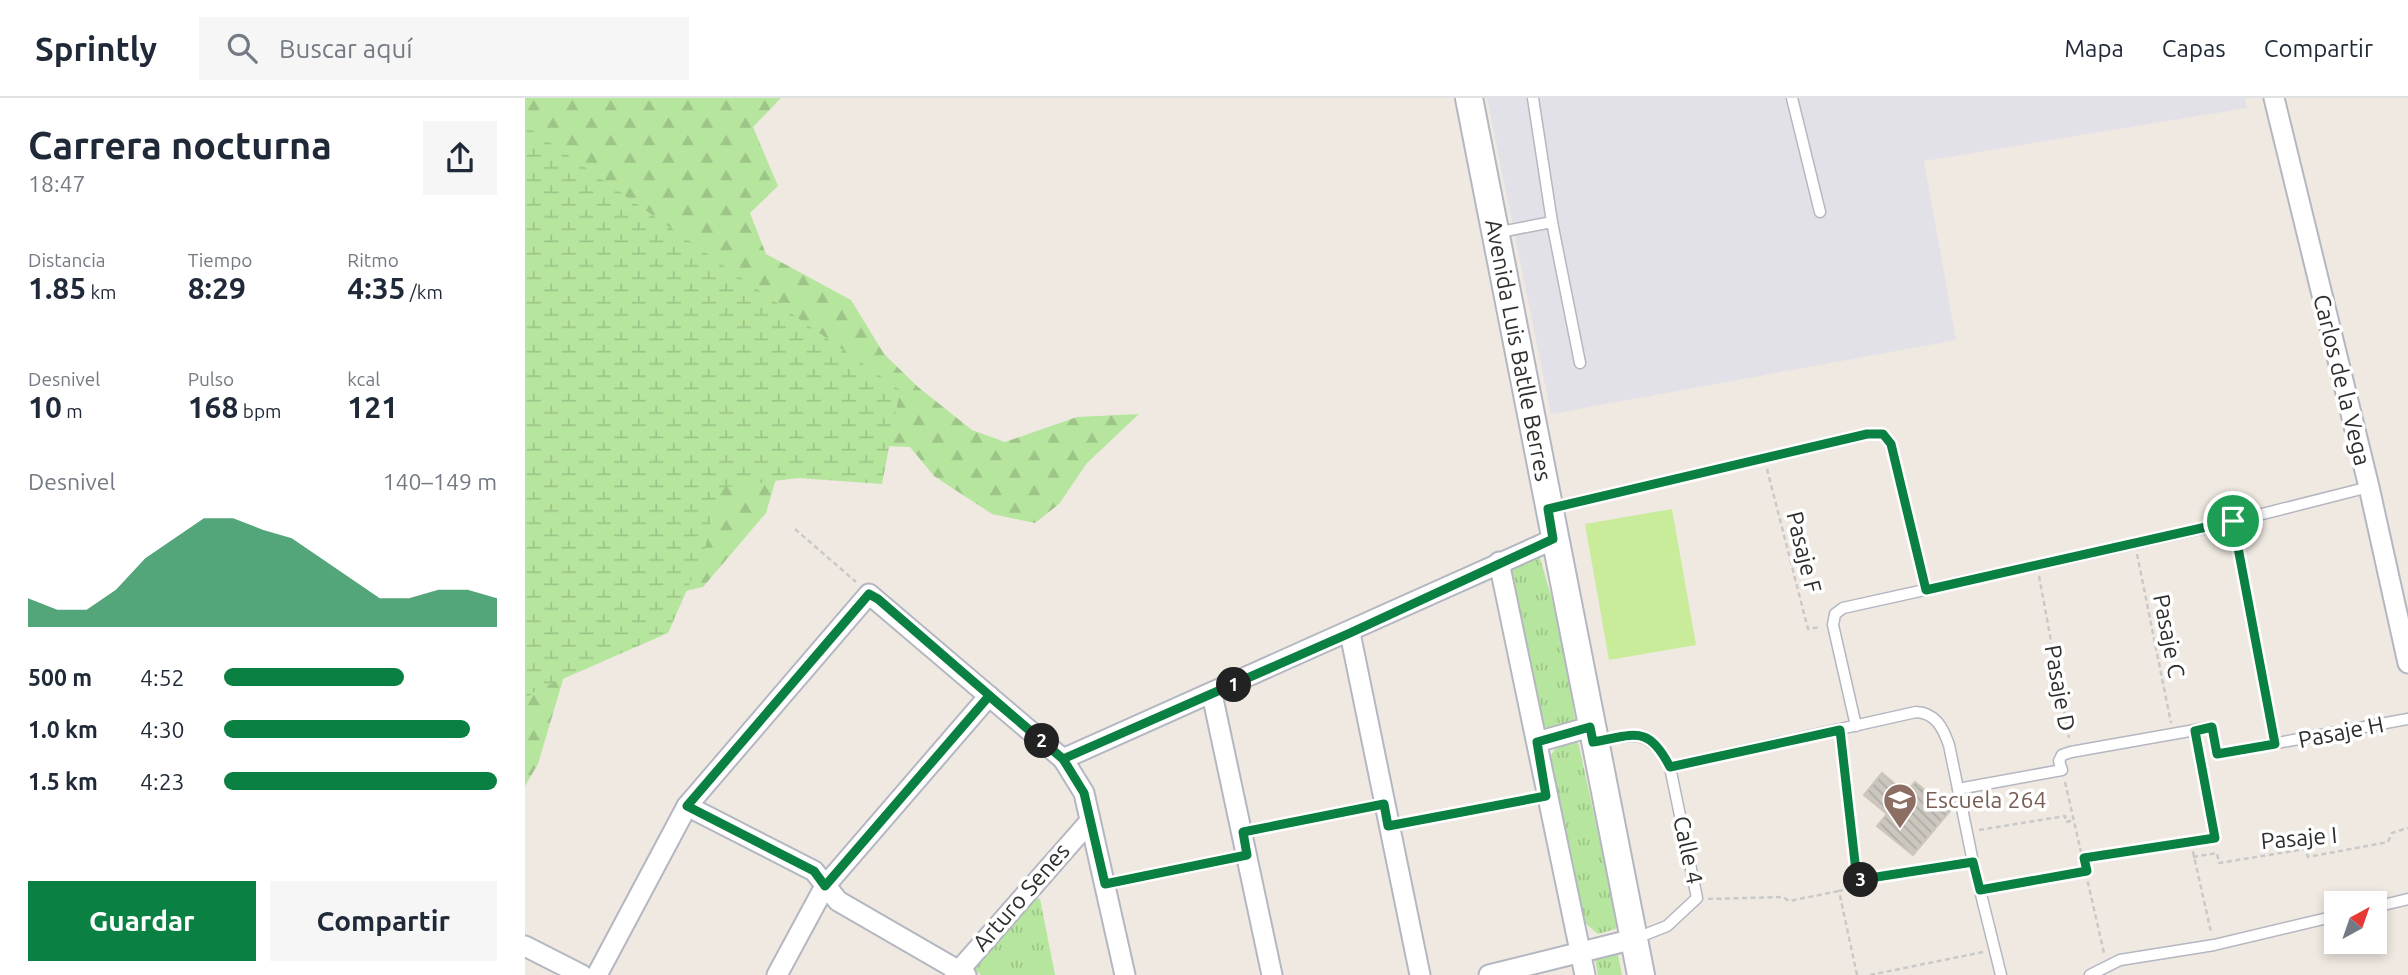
<!DOCTYPE html>
<html lang="es">
<meta charset="utf-8">
<style>
body{margin:0;font-family:Ubuntu,sans-serif;background:#f6f6f7;color:#1f2937;height:100vh;display:flex;flex-direction:column;font-size:26px;white-space:nowrap}
*{box-sizing:border-box;margin:0}
p{font-size:23px;color:#747a83}
.icon{flex:none;width:38px;height:38px;fill:none;stroke:currentColor;stroke-width:2;stroke-linecap:round;stroke-linejoin:round}
.map{position:relative;flex:1;overflow:hidden}
.details{display:flex;flex-direction:column;background:#fff;width:525px}
.details>*{flex:none}
.needle{width:46px;rotate:40deg}
.buttons{position:absolute;left:1799px;top:793px;display:grid;gap:14px}
.buttons a{display:grid;place-items:center;width:63px;height:63px;border-radius:0px;background:#fff;box-shadow:0 4px 10px #0003;font-size:35px}
.pin{position:absolute;display:grid;place-items:center;width:60px;height:60px;color:#fff;margin:-30px;border:4px solid #fff;border-radius:50%;box-shadow:0 2px 7px #0007}
.km{position:absolute;width:35px;height:35px;margin:-18px;border-radius:50%;background:#222;color:#fff;font-size:19px;line-height:35px;text-align:center}
.round{display:grid;place-items:center;flex:none;width:74px;height:74px;border-radius:0px;background:#f6f6f7}
.summary{display:flex;align-items:center;justify-content:space-between;height:119px;padding:0 28px}
h1{font-size:38px;font-weight:700;line-height:52px}
.figures{display:grid;grid-template-columns:repeat(3,1fr);gap:10px;height:119px;padding:7px 28px}
.figures div{display:grid;align-content:center}
.figures b{font-size:30px;font-weight:700}
.figures small{font-size:19px;font-weight:400}
.figures p{font-size:19px}
.chart{height:196px;padding:14px 28px}
.chart p{display:flex;justify-content:space-between}
.chart svg{width:100%;height:126px;margin-top:7px;fill:#0b8043;opacity:.7}
.button{display:flex;gap:14px;margin-top:auto;padding:14px 28px}
.button a{flex:1;height:80px;border-radius:0px;background:#0b8043;color:#fff;font-size:28px;font-weight:700;line-height:80px;text-align:center}
.button a+a{background:#f6f6f7;color:#1f2937}
ul{padding:0 28px;list-style:none;font-size:23px}
li{display:grid;grid-template-columns:112px 84px 1fr;align-items:center;height:52px}
li i{height:18px;border-radius:9px;background:#0b8043}
header{display:flex;align-items:center;gap:42px;box-sizing:border-box;height:98px;padding:0 35px;background:#fff;border-bottom:2px solid #e0e1e3}
header strong{font-size:33px}
nav{display:flex;gap:38px;margin-inline-start:auto;font-size:24px}
.search{width:490px;height:63px;background:#f6f6f7;display:flex;align-items:center;gap:18px;box-sizing:border-box;padding:0 24px;border-radius:0px;color:#747a83;font-size:26px}
main{display:flex;flex:1;min-height:0}
.map>svg:first-child{display:block}
.industrial{fill:#e3e1e8}
.grass{fill:url(#grass-tufts)}
.forest{fill:url(#forest-firs)}
.wetland{fill:url(#wetland-marsh)}
.pitch{fill:#c9ec9a}
.building{fill:url(#building-back-hatch);stroke:#cbc5ba;stroke-width:2}
.lines{fill:none;stroke-linecap:round;stroke-linejoin:round}
.service-casing{stroke:#b4b7c1;stroke-width:13}
.minor-casing{stroke:#b4b7c1;stroke-width:23}
.secondary-casing{stroke:#b4b7c1;stroke-width:30}
.path{stroke:#c9c9c9;stroke-width:2.5;stroke-dasharray:5 3.5;stroke-linecap:butt}
.service{stroke:#fff;stroke-width:10}
.minor{stroke:#fff;stroke-width:19}
.secondary{stroke:#fff;stroke-width:26}
.route-casing{stroke:#fff;stroke-width:14}
.route{stroke:#0b8043;stroke-width:9}
.labels{text-anchor:middle;stroke-width:7;stroke-linejoin:round;paint-order:stroke}
.street-label{font-size:23px;fill:#2e2e2e;stroke:#fff}
.education-label{font-size:23px;fill:#785e54;stroke:#fff;text-anchor:start}
</style>
<header>
<strong>Sprintly</strong>
<div class="search"><svg class="icon" aria-label="search" viewBox="0 0 24 24"><circle cx="10" cy="10" r="6"/><path d="M15 15l6 6"/></svg>Buscar aquí</div>
<nav><a>Mapa</a><a>Capas</a><a>Compartir</a></nav>
</header>
<main>
<section class="details">
<div class="summary"><div><h1>Carrera nocturna</h1><p>18:47</p></div><a class="round"><svg class="icon" aria-label="share" viewBox="0 0 24 24"><path d="M12 15V3M7 8l5-5 5 5M5 13v7h14v-7"/></svg></a></div>
<div class="figures">
<div><p>Distancia</p><b>1.85<small> km</small></b></div>
<div><p>Tiempo</p><b>8:29</b></div>
<div><p>Ritmo</p><b>4:35<small> /km</small></b></div>
</div>
<div class="figures">
<div><p>Desnivel</p><b>10<small> m</small></b></div>
<div><p>Pulso</p><b>168<small> bpm</small></b></div>
<div><p>kcal</p><b>121</b></div>
</div>
<div class="chart"><p><span>Desnivel</span>140–149 m</p>
<svg viewBox="0 0 160 44" preserveAspectRatio="none"><path d="M0 44V34L10 38L20 38L30 31L40 20L50 13L60 6L70 6L80 10L90 13L100 20L110 27L120 34L130 34L140 31L150 31L160 34V44z"/></svg>
</div>
<ul>
<li><b>500 m</b>4:52<i style="width:66%"></i></li>
<li><b>1.0 km</b>4:30<i style="width:90%"></i></li>
<li><b>1.5 km</b>4:23<i style="width:100%"></i></li>
</ul>
<div class="button"><a>Guardar</a><a>Compartir</a></div>
</section>
<div class="map">
<svg width="1883" height="877" viewBox="0 0 1883 877">
<defs>
<pattern id="grass-tufts" width="24" height="20" patternUnits="userSpaceOnUse" patternTransform="scale(1.75)"><rect width="24" height="20" fill="#b6e59e"/><path d="M3 7l-1-3M5 7V3M7 7l1-3M15 17l-1-3M17 17v-4M19 17l1-3" fill="none" stroke="#9dc588"/></pattern>
<pattern id="forest-firs" width="22" height="20" patternUnits="userSpaceOnUse" patternTransform="scale(1.75)"><rect width="22" height="20" fill="#b6e59e"/><path d="M5 1l3.5 6h-7zM16 11l3.5 6h-7z" fill="#9dc588"/></pattern>
<pattern id="wetland-marsh" width="20" height="14" patternUnits="userSpaceOnUse" patternTransform="scale(1.75)"><rect width="20" height="14" fill="#b6e59e"/><path d="M1 5h8M5 5V1M11 12h8M15 12V8" fill="none" stroke="#9dc588"/></pattern>
<pattern id="building-back-hatch" width="6" height="6" patternUnits="userSpaceOnUse" patternTransform="scale(1.75)"><rect width="6" height="6" fill="#cbc7bf"/><path d="M-1 5l2 2M0 0l6 6M5-1l2 2" fill="none" stroke="#afaba4"/></pattern>
</defs>
<rect width="100%" height="100%" fill="#efe9e1"/>
<path class="industrial" d="M962,0H1720L1722,10L1399,63L1431,242L1026,316Z"/>
<g class="grass">
<path d="M1014,457L1038,538L1050,622L1029,632L1015,627L984,473L988,468Z"/>
<path d="M1046,641H1051L1054,648L1094,830L1073,836L1052,818L1022,663L1030,651Z"/>
<path d="M510,799L515,801L530,877H456L448,870Z"/>
<path d="M1092,852L1097,877H1073L1070,861Z"/>
</g>
<g class="forest">
<path d="M0,0H256L228,29L253,88L225,115L241,156L326,202L359,256L393,289L447,332L480,344L552,319L614,316L562,365L534,406L510,425L467,416L409,378L385,349L284,345L257,360L241,415L178,489L121,502L0,440Z"/>
<path d="M0,448L47,551L13,666L0,688Z"/>
</g>
<path class="wetland" d="M0,27L375,292L357,386L273,380L193,390L180,451L143,535L10,593L0,602Z"/>
<path class="pitch" d="M1147,411L1171,547L1084,562L1060,426Z"/>
<path class="building" d="M1357,675L1381,695L1390,684L1425,713L1388,757L1352,728L1362,716L1339,697Z"/>
<g class="lines">
<g class="service-casing">
<g id="service">
<path d="M1008,0L1027,124L1055,265"/>
<path d="M1267,0L1295,114"/>
<path d="M970,135L1027,124"/>
<path d="M1027,410L1342,336H1358L1366,346L1401,492"/>
<path d="M1331,628L1308,527L1310,516L1318,510L1698,426L1844,389"/>
<path d="M1071,643C1111,637 1124,629 1145,669L1391,614C1411,615 1418,630 1424,647L1448,764L1476,877"/>
<path d="M1433,691L1537,672L1534,663L1537,657L1546,654L1687,629L1692,656L1883,621"/>
<path d="M1850,809L1883,801"/>
<path d="M1109,841L1142,828L1172,800L1145,669"/>
<path d="M1565,877L1595,862L1689,847L1811,818"/>
</g>
</g>
<g class="minor-casing">
<g id="minor">
<path d="M1749,0L1844,389L1883,565"/>
<path d="M974,464L1060,877"/>
<path d="M825,535L895,877"/>
<path d="M687,596L747,877"/>
<path d="M1012,644L1065,629"/>
<path d="M538,661L559,695L600,877"/>
<path d="M162,708L289,773L313,803L441,877"/>
<path d="M0,848L57,877"/>
<path d="M72,877L162,708L344,496L538,661L1029,441"/>
<path d="M252,877L300,788L464,598"/>
<path d="M430,877L565,723"/>
<path d="M964,877L1109,841"/>
</g>
</g>
<g class="secondary-casing">
<g id="secondary">
<path id="s1" d="M944,0L1116,877"/>
</g>
</g>
<g class="path">
<path d="M1242,371L1283,531L1296,529"/>
<path d="M270,431L331,484"/>
<path d="M1711,436L1747,633"/>
<path d="M1612,456L1646,625"/>
<path d="M1514,478L1544,640"/>
<path d="M1316,643L1333,788L1314,793L1332,877"/>
<path d="M1540,684L1579,855"/>
<path d="M880,725L1004,700"/>
<path d="M735,731L841,710"/>
<path d="M1454,732L1540,718L1541,724L1549,722"/>
<path d="M1666,745L1686,834"/>
<path d="M1559,759L1690,740L1672,643"/>
<path d="M1668,759L1692,755L1694,765L1781,751L1783,759L1863,744L1867,735L1883,730"/>
<path d="M1332,782L1436,766"/>
<path d="M595,783L705,760"/>
<path d="M1469,790L1562,773"/>
<path d="M1183,801L1258,799L1264,803L1314,793"/>
<path d="M1345,877L1458,854"/>
</g>
<use href="#service" class="service"/>
<use href="#minor" class="minor"/>
<use href="#secondary" class="secondary"/>
</g>
<g class="lines">
<g class="route-casing">
<path id="route" d="M1708,423L1401,492L1366,346L1358,336H1342L1023,411L1028,441L825,535L538,661L464,598L300,788L289,773L162,708L344,496L353,501L538,661L559,695L580,786L722,757L718,734L859,706L863,728L1021,698L1012,644L1065,629L1068,644C1110,637 1123,626 1145,669L1315,632L1332,782L1448,764L1455,792L1562,773L1559,760L1690,740L1670,633L1687,629L1692,656L1750,646L1708,423"/>
</g>
<use href="#route" class="route"/>
</g>
<defs>
<g id="school-pin" transform="scale(1.75)"><path d="M0 17L-7.5 6A9.5 9.5 0 1 1 7.5 6Z" fill="#8d6e63" stroke="#fff"/><path d="M0-5L7-2L0 1L-7-2ZM-4 1L0 2.5L4 1V4Q0 6-4 4Z" fill="#fff"/></g>
</defs>
<g fill-rule="evenodd">
<use href="#school-pin" x="1375" y="702"/>
</g>
<g class="labels">
<g class="street-label">
<text dy="8" stroke="none"><textPath href="#s1" startOffset="257">Avenida Luis Batlle Berres</textPath></text>
<text transform="translate(1817 282) rotate(76)" y="8">Carlos de la Vega</text>
<text transform="translate(1279 454) rotate(76)" y="8">Pasaje F</text>
<text transform="translate(1644 538) rotate(79)" y="8">Pasaje C</text>
<text transform="translate(1535 590) rotate(80)" y="8">Pasaje D</text>
<text transform="translate(1816 634) rotate(-11)" y="8">Pasaje H</text>
<text transform="translate(1774 740) rotate(-5)" y="8">Pasaje I</text>
<text transform="translate(1163 752) rotate(78)" y="8">Calle 4</text>
<text transform="translate(496 799) rotate(-49)" y="8">Arturo Senes</text>
</g>
<g class="education-label">
<text x="1400" y="710">Escuela 264</text>
</g>
</g>
</svg>
<div class="buttons">
<a><svg class="needle" viewBox="-14 -14 28 28"><path d="M0-13l5 13h-10z" fill="#e53935"/><path d="M0 13l5-13h-10z" fill="#747a83"/></svg></a>
</div>
<div class="pin" style="left:1708px;top:423px;background:#1e9e55"><svg class="icon" aria-label="arrive" viewBox="0 0 24 24"><path d="M6 21V4h12l-3 4 3 4H6"/></svg></div>
<b class="km" style="left:709px;top:587px">1</b>
<b class="km" style="left:517px;top:643px">2</b>
<b class="km" style="left:1336px;top:782px">3</b>
</div>
</main>
